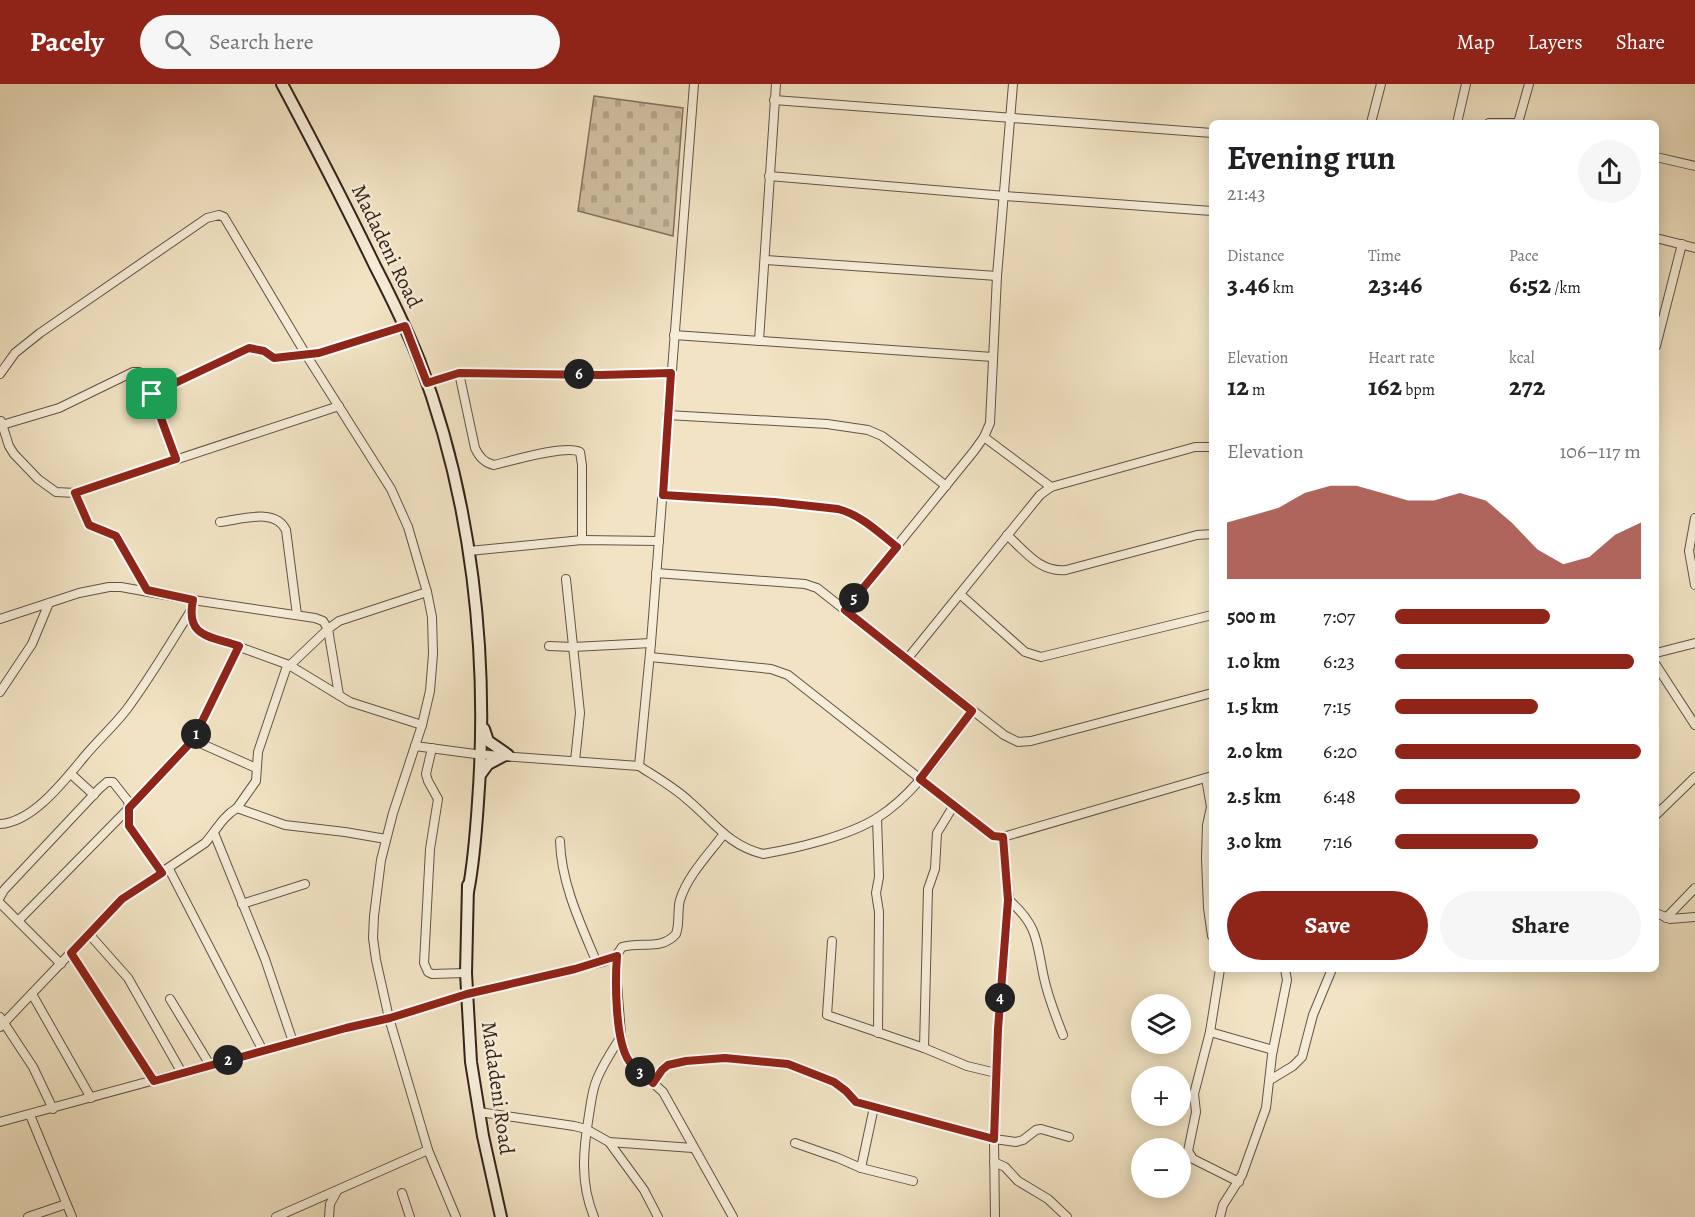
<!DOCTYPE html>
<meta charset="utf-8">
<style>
body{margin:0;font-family:Alegreya,serif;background:#f6f6f6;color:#202124;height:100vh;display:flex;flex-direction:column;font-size:22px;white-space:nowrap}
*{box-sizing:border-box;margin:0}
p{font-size:20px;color:#757577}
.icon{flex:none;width:33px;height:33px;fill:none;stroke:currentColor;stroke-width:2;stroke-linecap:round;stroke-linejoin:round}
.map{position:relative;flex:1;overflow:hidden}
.side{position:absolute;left:1209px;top:36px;width:450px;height:852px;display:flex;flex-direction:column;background:#fff;border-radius:9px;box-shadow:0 3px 15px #0003}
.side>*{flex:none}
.buttons{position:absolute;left:1131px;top:910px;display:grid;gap:12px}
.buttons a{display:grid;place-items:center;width:60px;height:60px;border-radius:50%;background:#fff;box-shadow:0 3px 15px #0003;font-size:30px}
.pin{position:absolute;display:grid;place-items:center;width:51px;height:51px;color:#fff;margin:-26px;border-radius:12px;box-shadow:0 3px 9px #0006}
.km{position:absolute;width:30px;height:30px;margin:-15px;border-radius:50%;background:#222;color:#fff;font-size:16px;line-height:30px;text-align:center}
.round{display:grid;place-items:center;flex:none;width:63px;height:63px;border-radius:32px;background:#f6f6f6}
.overview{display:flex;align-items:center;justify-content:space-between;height:102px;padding:0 18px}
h1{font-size:33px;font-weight:600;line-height:45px}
.figures{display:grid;grid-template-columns:repeat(3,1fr);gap:9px;height:102px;padding:6px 18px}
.figures div{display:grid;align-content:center}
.figures b{font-size:26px;font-weight:600}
.figures small{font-size:16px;font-weight:400}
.figures p{font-size:16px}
.chart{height:168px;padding:12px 18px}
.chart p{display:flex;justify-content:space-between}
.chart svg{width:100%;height:108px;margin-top:6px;fill:#8f2418;opacity:.7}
.primary-button{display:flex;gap:12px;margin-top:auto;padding:12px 18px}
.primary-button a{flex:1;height:69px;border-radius:36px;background:#8f2418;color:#fff;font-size:24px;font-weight:600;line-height:69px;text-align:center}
.primary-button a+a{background:#f6f6f6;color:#202124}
ul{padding:0 18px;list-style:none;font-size:20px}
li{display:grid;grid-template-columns:96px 72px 1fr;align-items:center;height:45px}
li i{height:15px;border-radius:8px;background:#8f2418}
header{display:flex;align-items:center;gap:36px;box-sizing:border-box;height:84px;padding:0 30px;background:#8f2418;color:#fff}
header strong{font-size:28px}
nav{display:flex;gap:33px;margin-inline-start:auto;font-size:21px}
.search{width:420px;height:54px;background:#f6f6f6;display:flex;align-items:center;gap:15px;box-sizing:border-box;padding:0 21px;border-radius:33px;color:#757577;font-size:22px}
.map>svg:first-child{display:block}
.cemetery{fill:url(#cemetery-stones);stroke:#827260;stroke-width:1.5}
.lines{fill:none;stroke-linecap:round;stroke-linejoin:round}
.street-casing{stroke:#635345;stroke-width:10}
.secondary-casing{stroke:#34231b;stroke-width:14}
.street{stroke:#f6edd8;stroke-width:8}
.secondary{stroke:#f6edd8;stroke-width:10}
.route-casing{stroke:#fff;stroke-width:12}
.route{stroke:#8f2418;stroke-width:8}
.labels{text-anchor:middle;stroke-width:5;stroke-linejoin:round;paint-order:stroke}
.street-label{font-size:21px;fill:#34231b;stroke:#f6edd8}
</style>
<header>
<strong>Pacely</strong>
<div class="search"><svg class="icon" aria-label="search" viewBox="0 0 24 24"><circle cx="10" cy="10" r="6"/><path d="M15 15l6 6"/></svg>Search here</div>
<nav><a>Map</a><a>Layers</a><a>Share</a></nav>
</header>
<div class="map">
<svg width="1695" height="1133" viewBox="0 0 1695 1133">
<defs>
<pattern id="cemetery-stones" width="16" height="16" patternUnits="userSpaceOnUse" patternTransform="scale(1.5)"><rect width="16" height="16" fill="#d1c2a6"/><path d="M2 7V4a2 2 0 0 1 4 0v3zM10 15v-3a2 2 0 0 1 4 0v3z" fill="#b4a68e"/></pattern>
</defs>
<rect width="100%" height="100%" fill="#f1e3c3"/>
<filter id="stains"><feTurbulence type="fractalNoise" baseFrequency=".00333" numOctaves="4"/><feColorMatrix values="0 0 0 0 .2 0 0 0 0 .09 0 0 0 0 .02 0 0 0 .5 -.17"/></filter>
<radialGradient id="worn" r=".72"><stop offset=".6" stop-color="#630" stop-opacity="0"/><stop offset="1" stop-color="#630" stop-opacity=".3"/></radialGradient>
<path class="cemetery" d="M594,12L683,24L673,152L578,127Z"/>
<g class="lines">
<g class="street-casing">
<g id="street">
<path d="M774,16L1212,49"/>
<path d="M1371,39L1381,0"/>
<path d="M1457,39L1466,0"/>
<path d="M1489,39H1519"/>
<path d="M1518,39L1529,0"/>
<path d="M1656,73L1695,82"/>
<path d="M769,92L1005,112L1212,127"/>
<path d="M1656,154L1695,164"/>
<path d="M766,176L997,192"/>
<path d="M674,251L993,273"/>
<path d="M759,257L776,0"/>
<path d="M1656,262L1682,160"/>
<path d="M459,289L475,364C479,373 484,379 494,381C511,377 566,360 580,368L582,381V456"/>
<path d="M0,290L15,269L40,249L207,134L219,131L224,133L305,269L391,405L408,443L427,508L432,533L433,570L430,607L422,641L393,729L381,776L374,832L373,854L376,876L389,934L428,1066L456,1133"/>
<path d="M427,299L459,289L601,291L671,289"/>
<path d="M152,310L176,376"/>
<path d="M667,331L827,340L868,346L882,352L898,364L946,402"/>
<path d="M1,337L9,362L14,370L38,395L56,408L75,409L339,322"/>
<path d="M2,341L59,324L133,288H139L152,310L249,264L264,267L274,274L319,269L405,242"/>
<path d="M984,353L1051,403"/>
<path d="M75,409L90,442L113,450L118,454L147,506"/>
<path d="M663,411L774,418L838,425C861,431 878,448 897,463"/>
<path d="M1695,434L1689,467L1695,501"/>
<path d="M220,438C240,436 275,423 286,446L297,531"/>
<path d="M1007,451C1025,467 1040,489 1066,486L1197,451L1212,450"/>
<path d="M469,467L582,456L659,457"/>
<path d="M656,489L805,500L817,504L1004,651L1018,658L1031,657L1212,609"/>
<path d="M566,495L580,629L575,677"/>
<path d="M961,511L1025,568L1041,573L1212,531"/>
<path d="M845,526L974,367L984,353L990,339L997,192L1013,0"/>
<path d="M190,528C191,538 193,543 201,549L289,581L350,618L422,641"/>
<path d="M0,535L79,509L109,503H121L193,516L315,534L323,537L328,545L339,611"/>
<path d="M549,562L573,563L651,559"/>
<path d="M1656,569L1695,559"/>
<path d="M650,573L771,585L788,591L993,752L1003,753L1212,692"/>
<path d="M908,574L1040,411L1051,403L1195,363H1212"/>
<path d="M1656,581L1695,641"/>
<path d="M0,608L32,560L49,519"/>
<path d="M193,656L256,684"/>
<path d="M415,662L475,670L639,682L651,559L694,0"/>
<path d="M432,664L426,690L428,697L438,715L430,765L424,879L428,888L432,890L466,889"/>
<path d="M639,682C656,693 674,703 689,717C715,739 728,761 763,770C798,764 848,752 877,734C917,709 944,664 972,627"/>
<path d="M71,690L94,711"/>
<path d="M1206,694L1211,723L1207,741L1206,774L1208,824L1212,852"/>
<path d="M237,724L256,697L258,668L286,585L328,545L339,537L427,508"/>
<path d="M1656,731L1695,693"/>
<path d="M877,734L879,793L876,809L879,828L878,949"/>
<path d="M0,740C33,738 64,697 84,673C98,656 114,642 127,625C150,594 170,560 190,528"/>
<path d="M214,749L265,875L293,958"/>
<path d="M723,751C708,771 688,791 680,816C677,827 680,839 676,850C661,867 641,857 622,863L618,869L616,887L622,962L630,978L663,1008L733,1133"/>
<path d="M1003,753L1009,816L998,944L994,1055L1016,1058L1023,1056L1036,1046L1041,1045L1069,1053"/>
<path d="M560,757C561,799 581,841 597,879"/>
<path d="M169,785L263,967"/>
<path d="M162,788L129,742V724L193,656L239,562"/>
<path d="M0,813L4,806L99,705L107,698H113L128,717L129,724L18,837"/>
<path d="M1009,816C1039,843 1036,857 1044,894C1048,913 1056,933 1063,951"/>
<path d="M0,819L61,880"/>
<path d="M242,820L305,800"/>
<path d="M1656,829L1670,835L1695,833"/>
<path d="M1666,834L1695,804"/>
<path d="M89,850L128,894L182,989"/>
<path d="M832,857L827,931L924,964L967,982L996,989"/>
<path d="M71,869L154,997"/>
<path d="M1220,885L1210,948L1194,1010L1196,1028L1188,1067L1193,1075L1239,1098"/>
<path d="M32,910L91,1014"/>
<path d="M170,915L210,981"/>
<path d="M0,933L33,983L53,1025"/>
<path d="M0,943L122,815L205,759C216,747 222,733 237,724L285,741L345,748L386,755"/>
<path d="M1210,948L1273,966"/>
<path d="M924,964L928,805L935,785L937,749L954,721"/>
<path d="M1270,996L1293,982L1302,973L1313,931L1332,885"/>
<path d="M653,999L662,985L668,981L686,977L725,974L788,980L834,998L846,1007L856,1018L994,1055L995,1133"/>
<path d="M479,1028L574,1042L586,1045L609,1058L693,1064"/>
<path d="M30,1031L72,1133"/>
<path d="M0,1038L346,944L389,934L467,910L603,878L617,872"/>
<path d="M609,1058L644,1106L658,1133"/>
<path d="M795,1059L838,1074L861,1084L913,1097"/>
<path d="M994,1078L1005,1083L1018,1097L1048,1115L1067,1133"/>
<path d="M861,1084L874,1023"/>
<path d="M402,1109L410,1133"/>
<path d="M28,1133L66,1120"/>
<path d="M276,1133L428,1066"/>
<path d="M329,1133L330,1120L337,1107"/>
<path d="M594,1133C580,1099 583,1067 589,1031C591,1019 592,1006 597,995C603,980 612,967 620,954"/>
<path d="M1220,1133L1223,1121L1242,1091L1266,1024L1272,971L1287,896L1285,885"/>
</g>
</g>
<g class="secondary-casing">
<g id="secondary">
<path d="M282,0C314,60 345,120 375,182C391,213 406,244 419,276C472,415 489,570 478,718C476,748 474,778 468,808"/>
<path d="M484,645L488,657L508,671"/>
<path d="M480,691L488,680L505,671"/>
<path d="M468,801L466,889L471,978L483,1052L501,1133"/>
</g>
</g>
<use href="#street" class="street"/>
<use href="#secondary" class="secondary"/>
</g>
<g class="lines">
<g class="route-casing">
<path id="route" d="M405,242L427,299L459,289L601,291L671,289L663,411L774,418L838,425C861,431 878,448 897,463L845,526L972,627L920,695L993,752L1003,753L1008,816L998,945L994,1055L856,1018L846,1007L834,998L788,980L725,974L686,977L668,981L662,986L653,999C645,992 635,985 629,977C615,957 615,897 617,872L575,885L467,910L390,934L346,944L154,997L71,869L122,815L162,789L129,742V724L193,656L239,562C211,552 185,554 193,516L147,506L116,452L89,441L75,409L176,375L152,310L249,264L264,267L274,274L319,269Z"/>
</g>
<use href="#route" class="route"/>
</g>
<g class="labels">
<g class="street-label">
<text transform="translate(387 162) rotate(64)" y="7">Madadeni Road</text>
<text transform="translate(498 1004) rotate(82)" y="7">Madadeni Road</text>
</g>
</g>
<rect width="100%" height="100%" filter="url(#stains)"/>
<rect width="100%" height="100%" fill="url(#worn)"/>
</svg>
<div class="buttons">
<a><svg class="icon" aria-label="layers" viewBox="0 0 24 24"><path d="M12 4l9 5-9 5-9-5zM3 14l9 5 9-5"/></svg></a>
<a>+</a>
<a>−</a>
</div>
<div class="pin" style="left:152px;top:310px;background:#1e9e55"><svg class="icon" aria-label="arrive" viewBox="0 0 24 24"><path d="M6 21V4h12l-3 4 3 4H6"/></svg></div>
<b class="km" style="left:196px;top:650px">1</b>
<b class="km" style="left:228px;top:976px">2</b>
<b class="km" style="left:640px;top:988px">3</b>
<b class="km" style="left:1000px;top:914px">4</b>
<b class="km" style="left:854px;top:514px">5</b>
<b class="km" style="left:579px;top:290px">6</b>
<section class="side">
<div class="overview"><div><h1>Evening run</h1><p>21:43</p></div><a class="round"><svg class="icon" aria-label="share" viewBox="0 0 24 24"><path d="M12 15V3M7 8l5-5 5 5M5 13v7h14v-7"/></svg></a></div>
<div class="figures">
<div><p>Distance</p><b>3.46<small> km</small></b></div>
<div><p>Time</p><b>23:46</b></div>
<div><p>Pace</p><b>6:52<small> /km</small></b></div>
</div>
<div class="figures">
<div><p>Elevation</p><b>12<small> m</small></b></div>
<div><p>Heart rate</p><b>162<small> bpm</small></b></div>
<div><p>kcal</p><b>272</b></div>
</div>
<div class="chart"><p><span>Elevation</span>106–117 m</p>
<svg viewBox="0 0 160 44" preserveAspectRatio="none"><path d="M0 44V21L10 18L20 15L30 9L40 6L50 6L60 9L70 12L80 12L90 9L100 12L110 21L120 32L130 38L140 35L150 26L160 21V44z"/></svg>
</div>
<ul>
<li><b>500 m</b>7:07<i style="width:63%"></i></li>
<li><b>1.0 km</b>6:23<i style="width:97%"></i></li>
<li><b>1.5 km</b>7:15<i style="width:58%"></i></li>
<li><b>2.0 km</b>6:20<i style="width:100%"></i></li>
<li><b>2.5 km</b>6:48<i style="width:75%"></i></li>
<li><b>3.0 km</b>7:16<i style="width:58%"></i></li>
</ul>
<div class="primary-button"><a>Save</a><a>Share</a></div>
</section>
</div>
